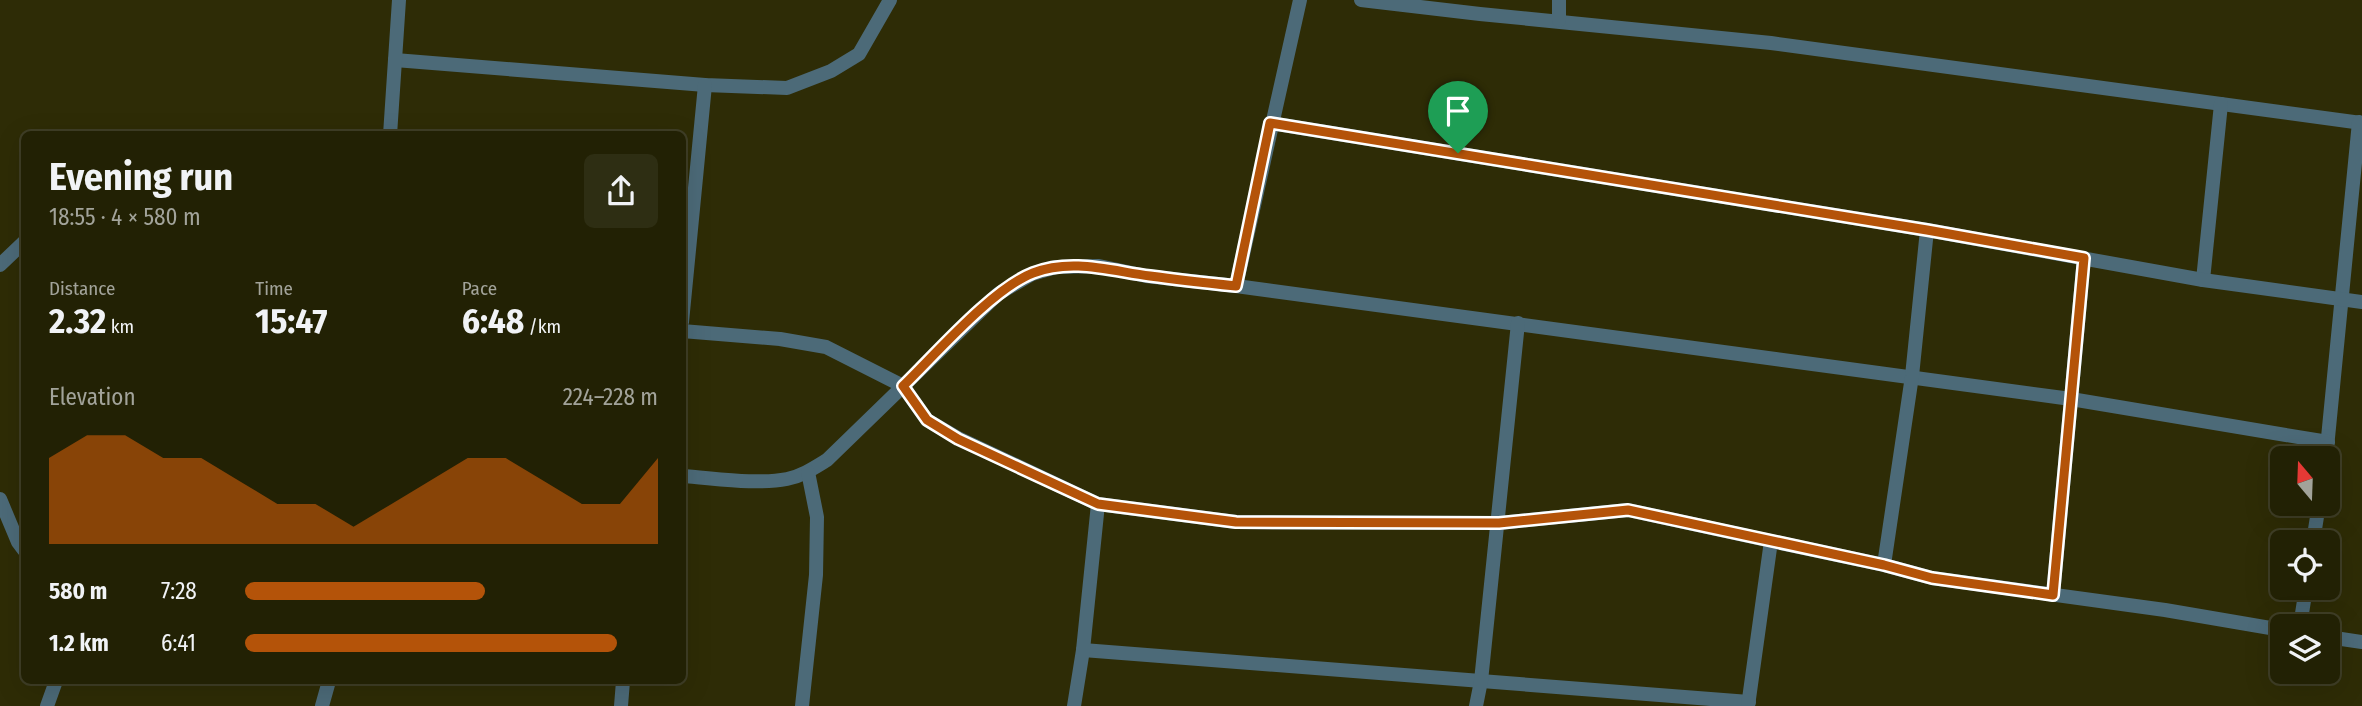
<!DOCTYPE html>
<meta charset="utf-8">
<style>
body{margin:0;font-family:"Fira Sans Condensed",sans-serif;background:#2e2e13;color:#f1f3f6;height:100vh;display:flex;flex-direction:column;font-size:26px;white-space:nowrap}
*{box-sizing:border-box;margin:0}
p{font-size:23px;color:#a2a39a}
.icon{flex:none;width:38px;height:38px;fill:none;stroke:currentColor;stroke-width:2;stroke-linecap:round;stroke-linejoin:round}
.map{position:relative;flex:1;overflow:hidden}
.sheet{position:absolute;left:21px;top:131px;width:665px;height:553px;display:flex;flex-direction:column;background:#222104;border-radius:10px;box-shadow:0 7px 28px #0002,0 0 0 2px #3f3e26}
.sheet>*{flex:none}
.needle{width:46px;rotate:341deg}
.controls{position:absolute;left:2270px;top:446px;display:grid;gap:14px}
.controls a{display:grid;place-items:center;width:70px;height:70px;border-radius:10px;background:#222104;box-shadow:0 7px 28px #0002,0 0 0 2px #3f3e26;font-size:35px}
.pin{position:absolute;display:grid;place-items:center;width:60px;height:60px;color:#fff;margin:-72px -30px;border-radius:50% 50% 50% 0;rotate:-45deg;box-shadow:0 0 7px #0007}
.pin .icon{rotate:45deg}
.round{display:grid;place-items:center;flex:none;width:74px;height:74px;border-radius:10px;background:#2e2e13}
.overview{display:flex;align-items:center;justify-content:space-between;height:119px;padding:0 28px}
h1{font-size:38px;font-weight:700;line-height:52px}
.stats{display:grid;grid-template-columns:repeat(3,1fr);gap:10px;height:119px;padding:7px 28px}
.stats div{display:grid;align-content:center}
.stats b{font-size:35px;font-weight:700}
.stats small{font-size:19px;font-weight:400}
.stats p{font-size:19px}
.chart{height:196px;padding:14px 28px}
.chart p{display:flex;justify-content:space-between}
.chart svg{width:100%;height:126px;margin-top:7px;fill:#b45309;opacity:.7}
ul{padding:0 28px;list-style:none;font-size:23px}
li{display:grid;grid-template-columns:112px 84px 1fr;align-items:center;height:52px}
li i{height:18px;border-radius:9px;background:#b45309}
.map>svg:first-child{display:block}
.lines{fill:none;stroke-linecap:round;stroke-linejoin:round}
.street{stroke:#4c6a78;stroke-width:14}
.route-casing{stroke:#fff;stroke-width:14}
.route{stroke:#b45309;stroke-width:9}
</style>
<div class="map">
<svg width="2362" height="706" viewBox="0 0 2362 706">
<rect width="100%" height="100%" fill="#2e2c06"/>
<g class="lines">
<g class="street">
<path d="M1361,0L1480,14L1771,43L2362,123"/>
<path d="M1559,20V0"/>
<path d="M395,60L705,85L787,88L831,71L859,54L890,0"/>
<path d="M1270,123L1927,230"/>
<path d="M390,135L399,0"/>
<path d="M0,265L24,242"/>
<path d="M2203,280L2221,104"/>
<path d="M1236,286L1300,0"/>
<path d="M682,322L705,85"/>
<path d="M682,331L780,339L826,347L903,386L927,420L958,438L1098,504L1236,522L1499,523L1628,510L1771,541"/>
<path d="M2326,458L2359,122"/>
<path d="M682,476C714,478 756,485 787,479C802,476 814,468 827,460L998,294L1032,274L1056,267L1099,266L1146,276L1236,286L2071,399L2328,442"/>
<path d="M0,499L18,542L24,550"/>
<path d="M2313,542L2319,504"/>
<path d="M1884,565L1912,376L1927,230L2203,280L2362,302"/>
<path d="M2053,595L2084,258"/>
<path d="M2300,626L2306,588"/>
<path d="M2328,637L2362,642"/>
<path d="M1083,650L1749,702"/>
<path d="M47,706L56,681"/>
<path d="M322,706L329,681"/>
<path d="M621,706L623,681"/>
<path d="M802,706L816,575L817,517L808,472"/>
<path d="M1074,706L1083,650L1098,504"/>
<path d="M1476,706L1481,681L1518,323"/>
<path d="M1748,706L1771,541L1884,565L1932,578L2165,610L2282,630"/>
</g>
</g>
<g class="lines">
<g class="route-casing">
<path id="route" d="M1270,123L1927,230L2084,258L2053,595L1932,578L1884,565L1628,510L1499,523L1236,522L1098,504L958,439L927,420L903,386C936,354 992,289 1033,273C1072,258 1111,271 1150,276C1179,280 1207,283 1236,286Z"/>
</g>
<use href="#route" class="route"/>
</g>
</svg>
<div class="controls">
<a><svg class="needle" viewBox="-14 -14 28 28"><path d="M0-13l5 13h-10z" fill="#e53935"/><path d="M0 13l5-13h-10z" fill="#a2a39a"/></svg></a>
<a><svg class="icon" aria-label="locate" viewBox="0 0 24 24"><circle cx="12" cy="12" r="6"/><path d="M12 2v4M12 18v4M2 12h4M18 12h4"/></svg></a>
<a><svg class="icon" aria-label="layers" viewBox="0 0 24 24"><path d="M12 4l9 5-9 5-9-5zM3 14l9 5 9-5"/></svg></a>
</div>
<div class="pin" style="left:1458px;top:153px;background:#1e9e55"><svg class="icon" aria-label="arrive" viewBox="0 0 24 24"><path d="M6 21V4h12l-3 4 3 4H6"/></svg></div>
<section class="sheet">
<div class="overview"><div><h1>Evening run</h1><p>18:55 · 4 × 580 m</p></div><a class="round"><svg class="icon" aria-label="share" viewBox="0 0 24 24"><path d="M12 15V3M7 8l5-5 5 5M5 13v7h14v-7"/></svg></a></div>
<div class="stats">
<div><p>Distance</p><b>2.32<small> km</small></b></div>
<div><p>Time</p><b>15:47</b></div>
<div><p>Pace</p><b>6:48<small> /km</small></b></div>
</div>
<div class="chart"><p><span>Elevation</span>224–228 m</p>
<svg viewBox="0 0 160 44" preserveAspectRatio="none"><path d="M0 44V14L10 6L20 6L30 14L40 14L50 22L60 30L70 30L80 38L90 30L100 22L110 14L120 14L130 22L140 30L150 30L160 14V44z"/></svg>
</div>
<ul>
<li><b>580 m</b>7:28<i style="width:58%"></i></li>
<li><b>1.2 km</b>6:41<i style="width:90%"></i></li>
</ul>
</section>
</div>
